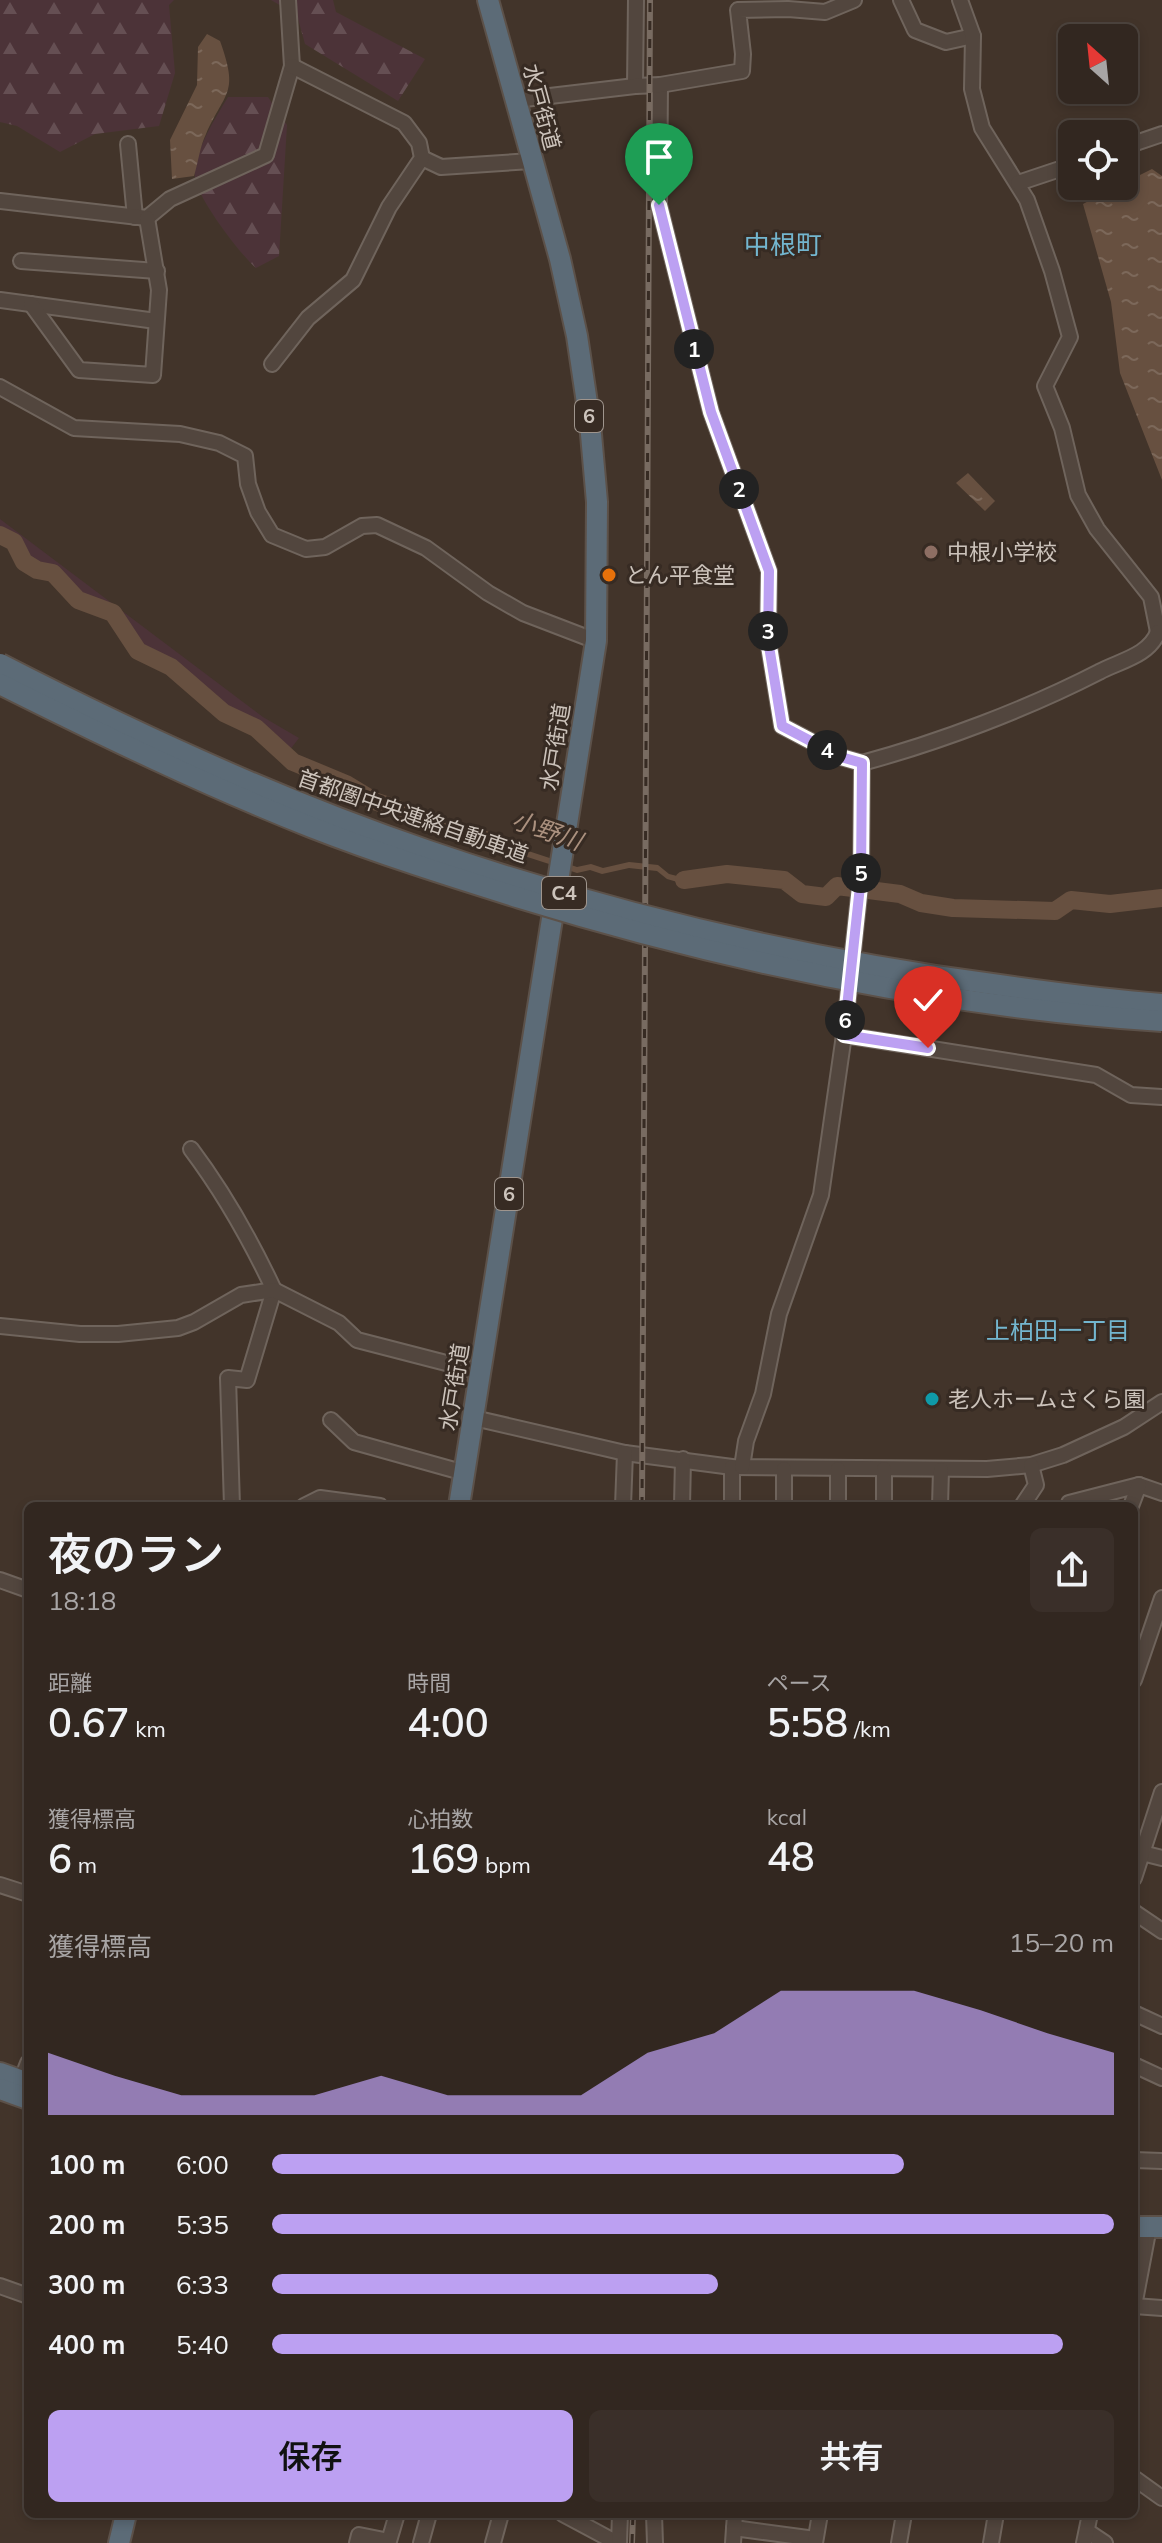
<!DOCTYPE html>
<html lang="ja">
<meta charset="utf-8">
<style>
body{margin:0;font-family:Mulish,"Noto Sans JP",sans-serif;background:#3a2f29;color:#f1f3f6;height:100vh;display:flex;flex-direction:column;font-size:30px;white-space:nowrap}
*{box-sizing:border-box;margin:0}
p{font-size:26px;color:#a8a5a5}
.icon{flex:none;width:44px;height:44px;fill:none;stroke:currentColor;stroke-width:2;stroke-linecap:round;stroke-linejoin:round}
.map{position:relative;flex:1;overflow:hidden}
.panel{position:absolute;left:24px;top:1502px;width:1114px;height:1016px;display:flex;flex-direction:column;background:#322720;border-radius:12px;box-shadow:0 4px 12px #0003,0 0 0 2px #4d443e}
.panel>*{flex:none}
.needle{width:52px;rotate:333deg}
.tools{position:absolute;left:1058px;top:24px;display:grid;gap:16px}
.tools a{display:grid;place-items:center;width:80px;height:80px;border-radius:12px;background:#322720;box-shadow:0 4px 12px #0003,0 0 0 2px #4d443e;font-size:40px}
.pin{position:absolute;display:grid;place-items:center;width:68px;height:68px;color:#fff;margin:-82px -34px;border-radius:50% 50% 50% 0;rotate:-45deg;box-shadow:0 0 8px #0007}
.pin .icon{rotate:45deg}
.km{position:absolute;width:40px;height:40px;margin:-20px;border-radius:50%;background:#222;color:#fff;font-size:22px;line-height:40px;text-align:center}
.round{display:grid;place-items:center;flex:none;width:84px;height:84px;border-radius:12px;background:#3a2f29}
.overview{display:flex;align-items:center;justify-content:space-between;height:136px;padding:0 24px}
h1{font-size:44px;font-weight:600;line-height:60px}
.stats{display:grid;grid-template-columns:repeat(3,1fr);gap:12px;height:136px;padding:8px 24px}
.stats div{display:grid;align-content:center}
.stats b{font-size:40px;font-weight:600}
.stats small{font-size:22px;font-weight:400}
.stats p{font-size:22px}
.chart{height:224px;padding:16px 24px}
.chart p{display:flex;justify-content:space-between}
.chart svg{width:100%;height:144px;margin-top:8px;fill:#bca0f2;opacity:.7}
.primary-button{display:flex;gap:16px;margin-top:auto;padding:16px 24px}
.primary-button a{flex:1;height:92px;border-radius:12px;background:#bca0f2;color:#111;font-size:32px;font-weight:600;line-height:92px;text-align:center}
.primary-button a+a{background:#3a2f29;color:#f1f3f6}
ul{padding:0 24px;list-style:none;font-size:26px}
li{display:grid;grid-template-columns:128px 96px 1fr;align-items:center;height:60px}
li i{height:20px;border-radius:10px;background:#bca0f2}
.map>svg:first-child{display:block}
.green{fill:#4c3338}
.forest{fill:url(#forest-firs)}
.water{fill:url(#water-ripples)}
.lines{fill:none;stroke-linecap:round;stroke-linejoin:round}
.river{stroke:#675040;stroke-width:18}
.minor-casing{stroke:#6f645c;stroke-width:18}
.highway-casing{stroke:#5c5149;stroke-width:24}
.minor{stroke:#52463e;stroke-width:14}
.highway{stroke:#5c6b77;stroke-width:20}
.rail-casing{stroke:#786b61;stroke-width:6}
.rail{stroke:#372b23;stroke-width:3;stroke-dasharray:9;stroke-linecap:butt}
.highway-bridge-casing{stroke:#5c5149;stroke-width:24;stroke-linecap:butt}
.highway-bridge{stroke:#5c6b77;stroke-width:20}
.route-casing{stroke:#fff;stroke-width:16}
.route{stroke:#bca0f2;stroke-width:10}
.education-dot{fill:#8d6e63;stroke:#372b23;stroke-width:3}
.food-dot{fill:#e8710a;stroke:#372b23;stroke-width:3}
.culture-dot{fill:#0f9aa8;stroke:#372b23;stroke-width:3}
.labels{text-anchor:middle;stroke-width:6;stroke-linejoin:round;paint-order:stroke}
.shield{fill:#372b23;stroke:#9f958d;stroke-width:2}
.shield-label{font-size:20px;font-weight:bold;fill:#ccc3bb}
.street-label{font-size:22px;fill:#ccc3bb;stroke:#372b23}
.poi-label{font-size:22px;fill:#ccc3bb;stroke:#372b23;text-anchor:start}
.water-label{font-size:24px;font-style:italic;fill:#ab917f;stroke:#372b23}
.neighbourhood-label{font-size:24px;fill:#73b6cf;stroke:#372b23}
.quarter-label{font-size:26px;fill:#73b6cf;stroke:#372b23}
</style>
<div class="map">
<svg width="1162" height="2543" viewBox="0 0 1162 2543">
<defs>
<pattern id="forest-firs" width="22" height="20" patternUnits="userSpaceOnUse" patternTransform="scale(2)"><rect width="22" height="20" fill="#4c3338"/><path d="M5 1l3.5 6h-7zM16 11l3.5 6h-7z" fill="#654f53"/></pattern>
<pattern id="water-ripples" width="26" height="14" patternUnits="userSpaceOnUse" patternTransform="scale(2)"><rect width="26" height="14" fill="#675040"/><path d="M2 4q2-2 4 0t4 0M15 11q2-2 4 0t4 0" fill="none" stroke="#7c685a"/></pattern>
</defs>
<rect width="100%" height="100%" fill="#42342a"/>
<path class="green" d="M0,519L263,717L299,738L289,751L258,722L233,710L216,698L195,678L175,665L140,650L126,621L118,614L107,607L90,604L52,570L38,569L14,539L0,532Z"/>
<g class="forest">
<path d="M0,0H174L169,5L175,73L159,126L95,134L60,152L17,126L0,122Z"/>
<path d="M271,0H333L336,12L425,59L398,101L305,44L297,15Z"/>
<path d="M228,97H268L287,125L279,256L256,268C240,254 197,198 195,177C192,155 217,115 228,97Z"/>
</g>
<g class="water">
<path d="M207,34L220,41C239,94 226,90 206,134C200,146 198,163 194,176L172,179L170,140L197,85L198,47Z"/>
<path d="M1152,169L1162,176V480L1120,373L1111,302L1083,204L1117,186H1124V183Z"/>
<path d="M968,473L995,501L985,511L956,483Z"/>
<path d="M376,799L445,823L491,832L513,846L577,867L591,864L603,868L629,862L658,865L669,874L681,877L706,875V880L681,883L667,879L657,871L629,868L602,874L590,870L577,873L512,852L489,838L442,828L373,804Z"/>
</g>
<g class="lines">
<g class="river">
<path d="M0,535L14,542L24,562L37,570L53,573L78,600L113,613L138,651L171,667L224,713L256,728L293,762L346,784L374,801L398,809"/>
<path d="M684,880L727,874L784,880L802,894L826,897L837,886L900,894L921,903L953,908L1055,911L1071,900L1110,904L1162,898"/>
</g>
<g class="minor-casing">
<g id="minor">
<path d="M901,0L915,30L946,42L973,36"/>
<path d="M960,0L973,36L972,89L982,128L1027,200L1052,271L1070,337L1045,386L1062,428L1078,495L1097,529L1151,597L1158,632"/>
<path d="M660,85L659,205L711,412L769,571L768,640L782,726L841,757L862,763C940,742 1027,709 1099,672C1119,661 1149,656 1158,632H1162"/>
<path d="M635,86L636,0"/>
<path d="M516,100L635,86L660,85L742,71L743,54L738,10L788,9L825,12L854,0"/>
<path d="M128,144L135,217"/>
<path d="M1124,147L1162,134"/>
<path d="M422,158L441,167L531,161"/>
<path d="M1018,183L1072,165"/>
<path d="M0,201L147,218L170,199L266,155L292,66L288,0"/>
<path d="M21,261L157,271"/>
<path d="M0,300L156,321"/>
<path d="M31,304L79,370L153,375L159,290L147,218"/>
<path d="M272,364L308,318L353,280L389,207L422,158L419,143L404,123L292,66"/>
<path d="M0,387L74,428L180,434L219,443L245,456L248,484L258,512L272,535L306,549L325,547L362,526L377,525L426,548L488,593L523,613L596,641"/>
<path d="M844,1035L1096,1075L1131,1095L1162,1097"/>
<path d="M191,1149C224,1193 251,1241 274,1290L247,1380L228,1378L232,1506"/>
<path d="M0,1326L80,1334H118L178,1328L194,1322L241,1295L274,1290L339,1323L357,1340L481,1372"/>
<path d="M474,1418L625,1453L732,1467L987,1469L1031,1465L1063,1455L1124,1427L1162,1402"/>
<path d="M331,1420L354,1442L465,1473"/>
<path d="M732,1467V1506"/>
<path d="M742,1467L746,1441L763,1394L779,1314L821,1195L844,1035L861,877L862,763"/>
<path d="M884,1469V1506"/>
<path d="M304,1506L320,1498L380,1506"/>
<path d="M623,1506L625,1453"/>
<path d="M682,1506L683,1459"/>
<path d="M784,1506V1469"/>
<path d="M838,1506V1469"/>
<path d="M940,1506L941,1470"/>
<path d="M1022,1506L1036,1485L1031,1465"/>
<path d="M1068,1506L1069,1503L1139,1485L1162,1493"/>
<path d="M1131,1506L1139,1485"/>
<path d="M0,1580L28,1590"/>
<path d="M1134,1680L1162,1598"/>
<path d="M1134,1851L1162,1858"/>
<path d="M1134,1878L1162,1792"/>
<path d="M0,1885L28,1894"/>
<path d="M1134,1912L1162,1931"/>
<path d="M1134,2013L1162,2026"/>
<path d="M1134,2065L1162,2078"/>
<path d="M18,2089L28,2063"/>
<path d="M1134,2160L1162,2161"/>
<path d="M0,2286L28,2296"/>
<path d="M1134,2306L1149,2227"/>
<path d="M1134,2306L1162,2308"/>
<path d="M1134,2478L1162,2498"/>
<path d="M563,2514L617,2543"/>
<path d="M654,2514L655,2543"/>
<path d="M734,2528L815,2539"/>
<path d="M1087,2531L1105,2543"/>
<path d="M357,2543L359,2535L389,2541L397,2514"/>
<path d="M421,2543L429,2514"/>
<path d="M493,2543L501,2514"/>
<path d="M619,2543L620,2514"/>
<path d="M733,2543L735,2514"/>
<path d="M815,2543L820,2514"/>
<path d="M899,2543L904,2514"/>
<path d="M991,2543L996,2514"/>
<path d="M1084,2543L1090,2514"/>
</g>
</g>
<g class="highway-casing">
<g id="highway">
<path d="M459,1506L596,641L597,502L590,423L577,336L560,259L488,0"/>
<path d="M0,2073L28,2083"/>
<path d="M0,2089L28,2099"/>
<path d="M1134,2227H1162"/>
<path d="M119,2543L126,2514"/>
</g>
</g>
<use href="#minor" class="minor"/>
<use href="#highway" class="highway"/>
<g class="rail-casing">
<g id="rail">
<path d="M642,1506L650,0"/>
<path d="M632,2543L633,2514"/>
</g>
</g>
<use href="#rail" class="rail"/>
<g class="highway-bridge-casing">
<g id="highway-bridge">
<path d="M0,664C138,735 279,800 426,850C610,913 799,958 992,984C1048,992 1105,1000 1162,1004"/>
<path d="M0,684C102,735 205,785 311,827C380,854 450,876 520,898C728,962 945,1007 1162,1021"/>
</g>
</g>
<use href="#highway-bridge" class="highway-bridge"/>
</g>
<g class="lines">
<g class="route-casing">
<path id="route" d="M659,205L711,412L769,571L768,640L782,726L841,757L862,763L861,877L844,1035L928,1048"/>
</g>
<use href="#route" class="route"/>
</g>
<circle class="education-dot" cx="931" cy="552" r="8"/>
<circle class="food-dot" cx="609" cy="575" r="8"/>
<circle class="culture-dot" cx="932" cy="1399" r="8"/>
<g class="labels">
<g class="shield">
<rect x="575" y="400" width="28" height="32" rx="6"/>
<rect x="542" y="877" width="44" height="32" rx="6"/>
<rect x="495" y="1178" width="28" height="32" rx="6"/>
</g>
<g class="shield-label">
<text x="589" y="423">6</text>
<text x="564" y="900">C4</text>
<text x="509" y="1201">6</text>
</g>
<g class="street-label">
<text transform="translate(542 107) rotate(75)" y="8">水戸街道</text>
<text transform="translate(555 747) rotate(-81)" y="8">水戸街道</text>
<text transform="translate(413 816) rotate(19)" y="8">首都圏中央連絡自動車道</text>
<text transform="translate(454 1387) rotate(-81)" y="8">水戸街道</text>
</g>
<g class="poi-label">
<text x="947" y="560">中根小学校</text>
<text x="625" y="583">とん平食堂</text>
<text x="948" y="1407">老人ホームさくら園</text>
</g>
<g class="water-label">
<text transform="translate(547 831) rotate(19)" y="8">小野川</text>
</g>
<g class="neighbourhood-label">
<text x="1058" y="1339">上柏田一丁目</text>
</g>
<g class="quarter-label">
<text x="783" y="254">中根町</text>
</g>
</g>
</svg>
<div class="tools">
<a><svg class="needle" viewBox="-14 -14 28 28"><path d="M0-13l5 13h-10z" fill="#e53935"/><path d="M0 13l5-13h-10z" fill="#a8a5a5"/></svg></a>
<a><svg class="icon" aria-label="locate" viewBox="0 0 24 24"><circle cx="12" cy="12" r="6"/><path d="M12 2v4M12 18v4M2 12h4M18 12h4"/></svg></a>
</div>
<div class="pin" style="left:659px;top:205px;background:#1e9e55"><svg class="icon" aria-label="arrive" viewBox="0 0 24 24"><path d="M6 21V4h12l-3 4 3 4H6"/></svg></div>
<div class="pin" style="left:928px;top:1048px;background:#d93025"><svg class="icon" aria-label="check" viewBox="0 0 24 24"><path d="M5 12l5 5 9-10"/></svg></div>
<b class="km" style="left:694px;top:349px">1</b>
<b class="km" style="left:739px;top:489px">2</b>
<b class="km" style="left:768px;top:631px">3</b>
<b class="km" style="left:827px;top:750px">4</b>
<b class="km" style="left:861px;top:873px">5</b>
<b class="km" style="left:845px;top:1020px">6</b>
<section class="panel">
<div class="overview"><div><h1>夜のラン</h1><p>18:18</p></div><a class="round"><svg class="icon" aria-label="share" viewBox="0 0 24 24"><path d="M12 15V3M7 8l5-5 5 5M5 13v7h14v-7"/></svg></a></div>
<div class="stats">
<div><p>距離</p><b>0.67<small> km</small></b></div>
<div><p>時間</p><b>4:00</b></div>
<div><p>ペース</p><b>5:58<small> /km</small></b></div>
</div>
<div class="stats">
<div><p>獲得標高</p><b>6<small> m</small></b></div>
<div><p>心拍数</p><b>169<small> bpm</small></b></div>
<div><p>kcal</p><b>48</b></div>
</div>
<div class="chart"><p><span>獲得標高</span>15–20 m</p>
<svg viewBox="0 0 160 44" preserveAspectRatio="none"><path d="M0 44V25L10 32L20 38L30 38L40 38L50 32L60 38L70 38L80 38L90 25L100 19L110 6L120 6L130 6L140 12L150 19L160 25V44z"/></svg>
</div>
<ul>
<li><b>100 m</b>6:00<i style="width:75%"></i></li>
<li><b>200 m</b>5:35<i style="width:100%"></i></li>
<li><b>300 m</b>6:33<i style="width:53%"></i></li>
<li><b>400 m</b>5:40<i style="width:94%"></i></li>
</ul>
<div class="primary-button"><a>保存</a><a>共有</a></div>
</section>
</div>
